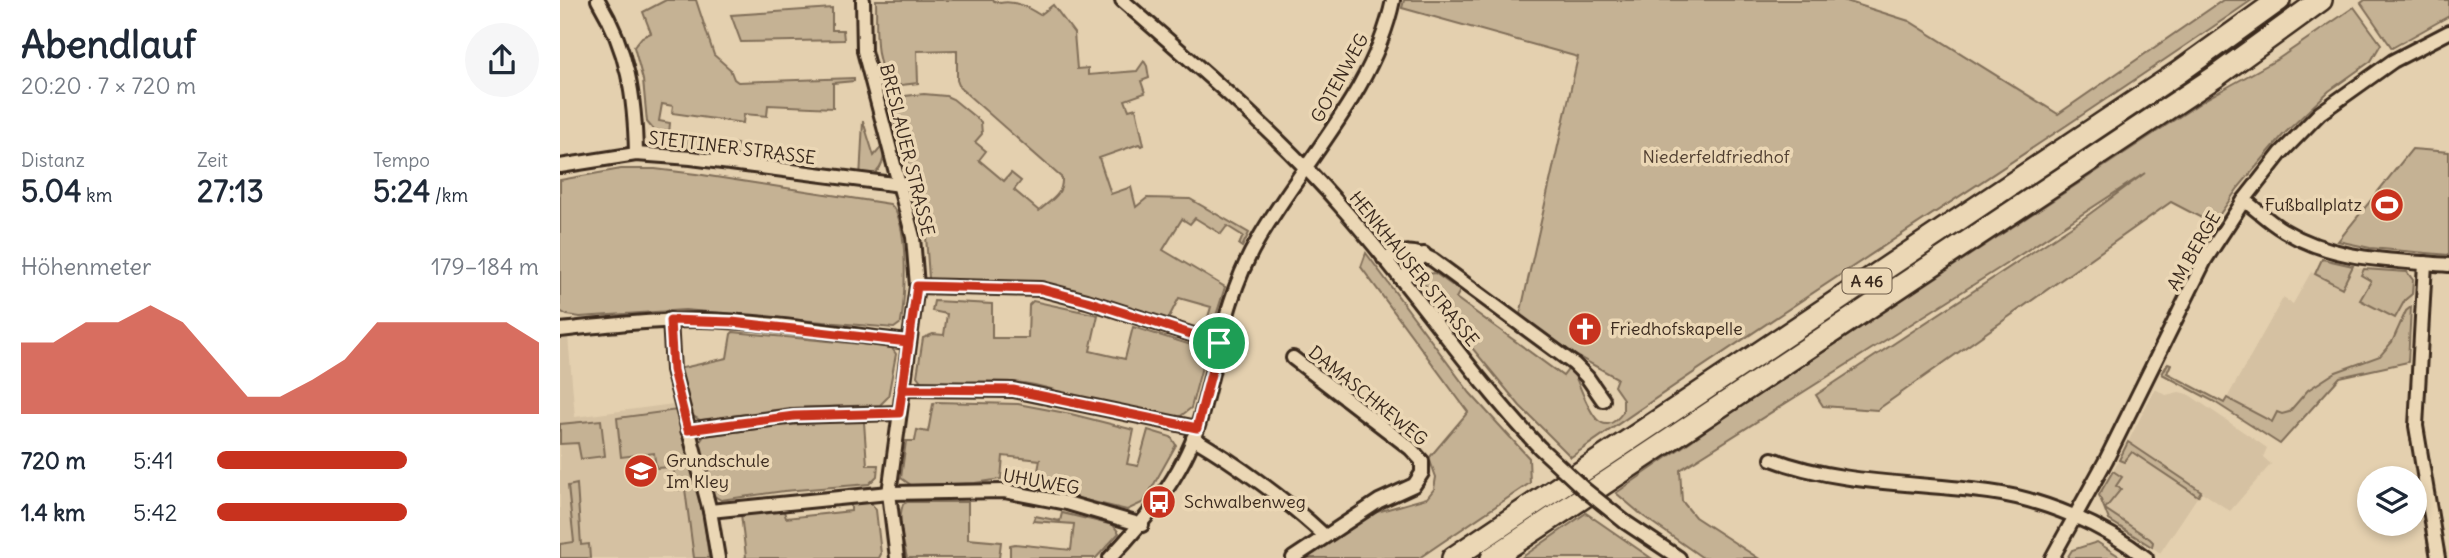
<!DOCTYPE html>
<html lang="de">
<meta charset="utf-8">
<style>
body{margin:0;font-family:Delius,sans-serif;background:#f6f6f7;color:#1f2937;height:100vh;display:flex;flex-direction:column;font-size:26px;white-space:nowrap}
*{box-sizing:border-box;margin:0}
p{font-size:23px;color:#747a83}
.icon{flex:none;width:38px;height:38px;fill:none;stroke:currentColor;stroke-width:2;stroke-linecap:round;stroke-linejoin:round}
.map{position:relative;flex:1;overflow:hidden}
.side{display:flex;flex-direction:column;background:#fff;width:560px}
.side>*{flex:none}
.buttons{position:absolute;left:1797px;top:466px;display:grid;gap:14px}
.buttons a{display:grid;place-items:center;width:70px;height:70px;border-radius:50%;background:#fff;box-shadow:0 4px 10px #0003;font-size:35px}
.pin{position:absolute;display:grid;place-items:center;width:60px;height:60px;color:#fff;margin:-30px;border:4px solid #fff;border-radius:50%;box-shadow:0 2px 7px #0007}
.round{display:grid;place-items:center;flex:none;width:74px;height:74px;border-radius:37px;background:#f6f6f7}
.overview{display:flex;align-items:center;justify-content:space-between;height:119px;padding:0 21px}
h1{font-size:38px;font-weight:700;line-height:52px}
.stats{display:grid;grid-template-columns:repeat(3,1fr);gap:10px;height:119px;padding:7px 21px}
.stats div{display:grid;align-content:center}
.stats b{font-size:30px;font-weight:700}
.stats small{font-size:19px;font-weight:400}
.stats p{font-size:19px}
.chart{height:196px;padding:14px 21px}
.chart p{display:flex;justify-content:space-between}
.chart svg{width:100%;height:126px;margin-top:7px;fill:#c8321e;opacity:.7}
ul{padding:0 21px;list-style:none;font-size:23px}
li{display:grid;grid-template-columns:112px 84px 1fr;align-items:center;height:52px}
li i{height:18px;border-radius:9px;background:#c8321e}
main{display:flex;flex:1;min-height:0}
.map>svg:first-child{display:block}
.built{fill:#d5c1a2}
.green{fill:#c5b294;stroke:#806e59;stroke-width:2}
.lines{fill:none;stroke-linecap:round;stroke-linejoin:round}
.street-casing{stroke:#3b2a1e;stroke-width:18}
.highway-casing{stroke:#3b2a1e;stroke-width:26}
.street{stroke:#ebd7b5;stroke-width:12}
.highway{stroke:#ebd7b5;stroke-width:21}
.street-bridge-casing{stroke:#3b2a1e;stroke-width:18;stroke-linecap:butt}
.street-bridge{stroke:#ebd7b5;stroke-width:12}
.route-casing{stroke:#fff;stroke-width:14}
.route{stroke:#c8321e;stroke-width:9}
.labels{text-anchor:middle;stroke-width:7;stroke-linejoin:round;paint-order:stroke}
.shield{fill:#ebd7b5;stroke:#705e4b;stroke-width:2}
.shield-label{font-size:16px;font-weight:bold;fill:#3b2a1e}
.street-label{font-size:18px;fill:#3b2a1e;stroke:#ebd7b5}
.park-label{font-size:18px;fill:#503e30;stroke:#ebd7b5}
.poi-label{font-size:18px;fill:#3b2a1e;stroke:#ebd7b5;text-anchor:start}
</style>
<main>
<section class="side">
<div class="overview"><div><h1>Abendlauf</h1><p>20:20 · 7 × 720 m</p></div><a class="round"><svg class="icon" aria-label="share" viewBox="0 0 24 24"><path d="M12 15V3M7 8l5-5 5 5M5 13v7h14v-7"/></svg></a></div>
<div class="stats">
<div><p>Distanz</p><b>5.04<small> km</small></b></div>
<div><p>Zeit</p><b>27:13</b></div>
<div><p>Tempo</p><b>5:24<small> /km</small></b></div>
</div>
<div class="chart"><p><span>Höhenmeter</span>179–184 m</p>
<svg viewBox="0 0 160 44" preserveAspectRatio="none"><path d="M0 44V19L10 19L20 12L30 12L40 6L50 12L60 25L70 38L80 38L90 32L100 25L110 12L120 12L130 12L140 12L150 12L160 19V44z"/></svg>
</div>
<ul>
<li><b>720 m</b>5:41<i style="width:59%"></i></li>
<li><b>1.4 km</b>5:42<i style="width:59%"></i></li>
</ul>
</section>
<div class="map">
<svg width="1889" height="558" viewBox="0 0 1889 558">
<rect width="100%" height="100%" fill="#e4d0af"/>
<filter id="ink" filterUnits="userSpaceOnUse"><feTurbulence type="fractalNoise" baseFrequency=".0143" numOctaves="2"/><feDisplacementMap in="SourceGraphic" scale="14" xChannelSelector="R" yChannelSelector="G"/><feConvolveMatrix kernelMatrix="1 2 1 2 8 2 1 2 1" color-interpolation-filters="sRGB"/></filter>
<g filter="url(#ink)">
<g class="built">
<path d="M1793,266L1804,269L1801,275L1842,304L1852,294L1851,307L1846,311L1826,351L1820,356L1776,372L1752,387L1729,412L1722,414L1712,422L1667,398L1723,298L1733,304L1751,272L1782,288Z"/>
<path d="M8,336L15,417L121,403L158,558H0V337Z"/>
<path d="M1595,389L1606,395L1619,392L1628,394L1707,448L1703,457L1711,464L1670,511L1568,442Z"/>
<path d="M1572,452L1638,496L1600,553L1592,547L1593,542L1545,509L1562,476L1553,471L1559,460L1564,462Z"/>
</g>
<g class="green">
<path d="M106,0H136L154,55L170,69L174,79L178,82L294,78V81L273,83V108L208,105L207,116L184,114L183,123L112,113L113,106L102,104L99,121L110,123L109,134L177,144L175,155L107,146L87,122L83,80L74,47L82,37L91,33L83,12Z"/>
<path d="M316,0H432L440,3C455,0 467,7 480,15L493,5L514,33L517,69L528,68V75L577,71L584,61L587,66L589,78L581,81L585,93L565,100L569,110L576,108L584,145L581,146L579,144L539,158L551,194L571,187L576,207L587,198L630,199L689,233L682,247L679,245L683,236L667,226L661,234L635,218L630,224L622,219L603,250L665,287L654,322L644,330L651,307L619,298L608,319L486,286L374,283L369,278L366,236L358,196L331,112L335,97L364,94L386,96L393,99L421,122L422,134L415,142L426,151L419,160L444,181L451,173L461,181L454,190L479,211C490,200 503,196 502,178L400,88L397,80V50L357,51L358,83L333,86C312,66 317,27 316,0Z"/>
<path d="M844,0H1283L1349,21L1498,114L1663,0H1692C1467,156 1235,300 1011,457L960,406L903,337L863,282L867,274L875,273L900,291L896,298L1003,376L1010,367C1022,381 1034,452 1063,412V399L1054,386L1057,378L1015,355L960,315L1018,57L842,8Z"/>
<path d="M1805,0H1889V16L1832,48L1801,3Z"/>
<path d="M1794,7L1821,44L1811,61L1769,91L1723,135L1678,188L1653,224L1611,202L1317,410L1263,406L1256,395L1524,218L1585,173L1446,264L1120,470L1122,501L1135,517L1198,558H1143L1083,516L1056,493L1174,411L1646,99L1718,59Z"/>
<path d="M272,8V30H283L284,40L181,42L171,15Z"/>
<path d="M303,121L314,156L323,145C326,163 319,177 300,179Z"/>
<path d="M1852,149L1889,152V255L1810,248L1778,241Z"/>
<path d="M61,169H95L136,174L330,204C350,221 345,297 341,323L334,328L125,310L20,317L7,315L0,311V180Z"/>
<path d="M806,253L910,393L969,458L970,483L859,558H742L810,514L867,498L874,489L876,477L869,458L908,412L801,267Z"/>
<path d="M1762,259L1793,266L1782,288L1755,274Z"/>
<path d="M1804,269L1847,272L1853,280L1852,294L1845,300L1835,318L1800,300L1811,281L1801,275Z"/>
<path d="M374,301L432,304V338H468L469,305L473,301L538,315L530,351L565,359L573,327L638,347L644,359L631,408L617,419L502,393C459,375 408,383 363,384L357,376L363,338L373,334L384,335L387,314L372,311Z"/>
<path d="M1851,307L1848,362L1780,377L1720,444L1653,401L1602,374L1608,363L1611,364L1607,373L1664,403L1667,398L1712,422L1717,412L1722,414L1729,412L1748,390L1776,372L1820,356L1832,342L1846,311Z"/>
<path d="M173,332L331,347L336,354L328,397L320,405L230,408L140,420L128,413L118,369L167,358L171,334Z"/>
<path d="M376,402L458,404L511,414L574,430L567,464L578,466L588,430L611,437L616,445L584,502L567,510L491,492L475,487L480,460L443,456L441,479L415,483L351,485L341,478L346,441H355L357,430L368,432L373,404Z"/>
<path d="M117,410L142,502L149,558H134L125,489L116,490L113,467L96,468L94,453L61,457L57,418Z"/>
<path d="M41,420L45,456L21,459L18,443L0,444V424Z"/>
<path d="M269,422H304L307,465H318L317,476L309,484L224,491L161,500L149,493L137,446L144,436L219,426Z"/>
<path d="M1568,442L1641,491L1638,496L1572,452L1564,462L1559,460Z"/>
<path d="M1553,471L1562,477L1556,486L1561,489L1545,509L1590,539L1593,542L1592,547L1549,520L1539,495Z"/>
<path d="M17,484L21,545L29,544L30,558H0V544L14,542L8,486Z"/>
<path d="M309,500L316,510L321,554L319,558H184L186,557L181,514L223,508L226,518L291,511V501Z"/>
<path d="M347,502H408V539L441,542L439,558H347C343,541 337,521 343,504Z"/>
<path d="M502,513L553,525L559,533L536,558H450V545L455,544L511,550L514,524L473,521L475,516L500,521Z"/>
<path d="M1026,513L1091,558H961Z"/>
<path d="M1537,542L1562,558H1507L1512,550Z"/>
</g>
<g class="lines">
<g class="street-casing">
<g id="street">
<path d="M38,0C68,50 75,97 76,154"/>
<path d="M303,0L304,51L353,237L357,286L329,493L337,558"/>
<path d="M562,0C639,68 718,133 785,211C853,288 909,373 980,448"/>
<path d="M0,166L76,154L131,158L341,185"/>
<path d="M1684,200C1697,210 1709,222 1723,230C1774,261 1831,260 1889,265"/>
<path d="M824,259C842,250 856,250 873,260L1014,364L1027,377L1043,400"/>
<path d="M1865,263L1856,426L1878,558"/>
<path d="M841,279L848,274L864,254"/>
<path d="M357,286L481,289L527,301L659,343"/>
<path d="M110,320L113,370L150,511L158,558"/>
<path d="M0,330C46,325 93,320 140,320C209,321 279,334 348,342"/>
<path d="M733,358L850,448L862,461V473L854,485L819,501L733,558"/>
<path d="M342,389L453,390L637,428"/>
<path d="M128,430L234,416L339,413"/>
<path d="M633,438C677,464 728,501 765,536"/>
<path d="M1212,459C1280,485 1356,482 1429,492C1483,499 1544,525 1586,558"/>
<path d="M150,511L329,493L444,491L507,503L582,525"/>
<path d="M1065,522L1119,558"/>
<path d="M550,558C585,521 622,476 638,426C657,364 664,297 698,240C743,161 814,92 833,0"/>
<path d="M1492,558L1546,460L1645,260L1684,200L1721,153L1760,113L1833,61L1889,32"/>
</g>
</g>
<g class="highway-casing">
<g id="highway">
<path d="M893,558L1619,72L1719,0"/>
<path d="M932,558L1655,77L1761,0"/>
</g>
</g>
<use href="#street" class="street"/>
<use href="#highway" class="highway"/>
<g class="street-bridge-casing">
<path id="street-bridge" d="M980,448L1024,489L1065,522"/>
</g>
<use href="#street-bridge" class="street-bridge"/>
</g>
</g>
<g class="lines" filter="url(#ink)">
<g class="route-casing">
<path id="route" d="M659,343L527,301L481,289L357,286L339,413L234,416L128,430L113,370L110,320L172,322L348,342L342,389L453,390L637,428L659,343"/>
</g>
<use href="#route" class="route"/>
</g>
<defs>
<g id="stadium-disc" transform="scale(1.75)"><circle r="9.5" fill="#c8321e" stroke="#ebd7b5"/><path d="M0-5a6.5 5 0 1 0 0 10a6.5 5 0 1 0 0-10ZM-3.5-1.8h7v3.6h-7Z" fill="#fff"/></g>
<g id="church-disc" transform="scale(1.75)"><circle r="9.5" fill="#c8321e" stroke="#ebd7b5"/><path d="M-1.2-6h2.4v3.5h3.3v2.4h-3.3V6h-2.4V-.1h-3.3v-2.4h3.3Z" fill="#fff"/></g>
<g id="school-disc" transform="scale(1.75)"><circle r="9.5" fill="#c8321e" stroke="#ebd7b5"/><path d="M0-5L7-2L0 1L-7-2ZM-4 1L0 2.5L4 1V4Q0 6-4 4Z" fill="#fff"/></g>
<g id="bus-disc" transform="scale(1.75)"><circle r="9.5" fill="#c8321e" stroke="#ebd7b5"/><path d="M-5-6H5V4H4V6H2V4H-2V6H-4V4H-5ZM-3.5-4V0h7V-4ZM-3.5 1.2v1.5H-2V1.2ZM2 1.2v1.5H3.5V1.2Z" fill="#fff"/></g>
</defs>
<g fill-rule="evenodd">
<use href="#stadium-disc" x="1827" y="205"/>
<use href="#church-disc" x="1025" y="329"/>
<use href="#school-disc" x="81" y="471"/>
<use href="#bus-disc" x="599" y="502"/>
</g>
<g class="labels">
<rect class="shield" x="1282.5" y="268.5" width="49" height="25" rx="5"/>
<g class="shield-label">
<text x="1307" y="287">A 46</text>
</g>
<g class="street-label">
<text transform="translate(780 78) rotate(-61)" y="6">GOTENWEG</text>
<text transform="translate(172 148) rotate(7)" y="6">STETTINER STRASSE</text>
<text transform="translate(347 150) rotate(76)" y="6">BRESLAUER STRASSE</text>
<text transform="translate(1634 251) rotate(-60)" y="6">AM BERGE</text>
<text transform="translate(854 269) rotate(51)" y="6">HENKHAUSER STRASSE</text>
<text transform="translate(808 396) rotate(39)" y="6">DAMASCHKEWEG</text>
<text transform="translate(481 482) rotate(10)" y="6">UHUWEG</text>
</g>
<g class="park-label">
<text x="1156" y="163">Niederfeldfriedhof</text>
</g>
<g class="poi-label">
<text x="1802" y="211" text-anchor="end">Fußballplatz</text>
<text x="1050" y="335">Friedhofskapelle</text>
<text x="106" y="467">Grundschule<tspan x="106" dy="21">Im Kley</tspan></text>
<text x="624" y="508">Schwalbenweg</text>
</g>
</g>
</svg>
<div class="buttons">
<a><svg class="icon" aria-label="layers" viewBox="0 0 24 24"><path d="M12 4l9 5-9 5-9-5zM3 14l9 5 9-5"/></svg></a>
</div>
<div class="pin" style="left:659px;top:343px;background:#1e9e55"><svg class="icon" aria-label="arrive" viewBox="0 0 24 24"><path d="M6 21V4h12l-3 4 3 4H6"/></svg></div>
</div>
</main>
